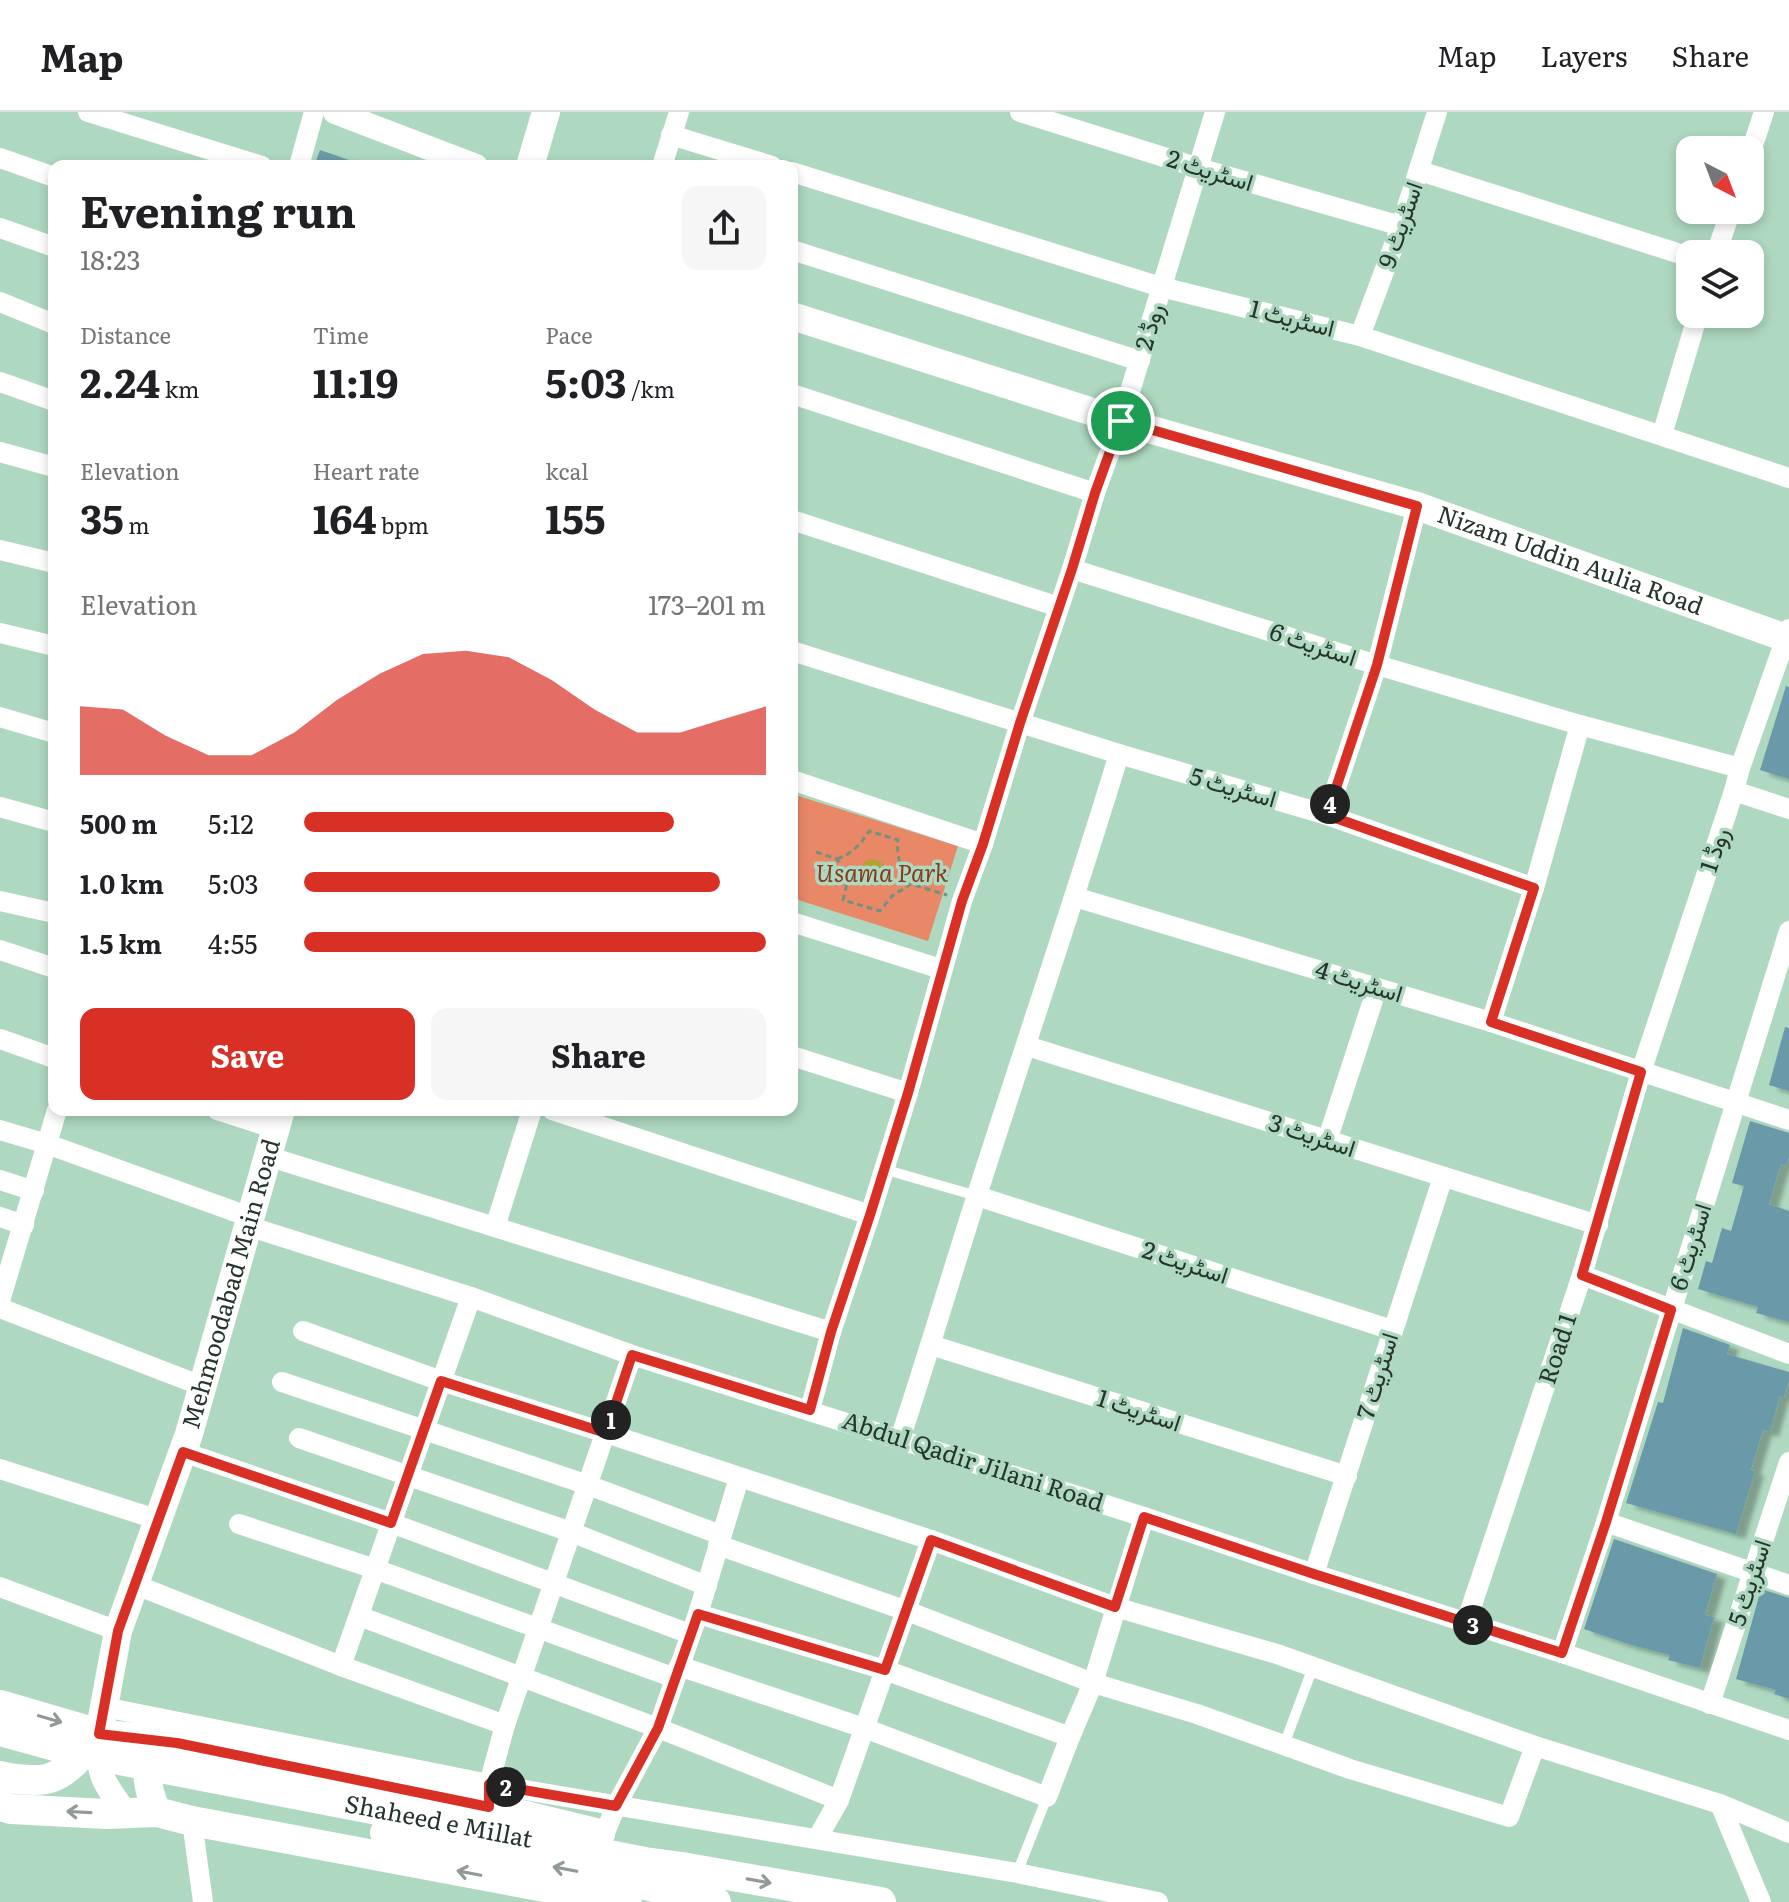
<!DOCTYPE html>
<meta charset="utf-8">
<style>
body{margin:0;font-family:Literata,Vazirmatn,serif;background:#f6f6f6;color:#202124;height:100vh;display:flex;flex-direction:column;font-size:30px;white-space:nowrap}
*{box-sizing:border-box;margin:0}
p{font-size:26px;color:#757577}
.icon{flex:none;width:44px;height:44px;fill:none;stroke:currentColor;stroke-width:2;stroke-linecap:round;stroke-linejoin:round}
.map{position:relative;flex:1;overflow:hidden}
.panel{position:absolute;left:48px;top:48px;width:750px;height:956px;display:flex;flex-direction:column;background:#fff;border-radius:16px;box-shadow:0 4px 12px #0003}
.panel>*{flex:none}
.needle{width:52px;rotate:138deg}
.controls{position:absolute;left:1676px;top:24px;display:grid;gap:16px}
.controls a{display:grid;place-items:center;width:88px;height:88px;border-radius:16px;background:#fff;box-shadow:0 4px 12px #0003;font-size:40px}
.pin{position:absolute;display:grid;place-items:center;width:68px;height:68px;color:#fff;margin:-34px;border:4px solid #fff;border-radius:50%;box-shadow:0 2px 8px #0007}
.km{position:absolute;width:40px;height:40px;margin:-20px;border-radius:50%;background:#222;color:#fff;font-size:22px;line-height:40px;text-align:center}
.round{display:grid;place-items:center;flex:none;width:84px;height:84px;border-radius:16px;background:#f6f6f6}
.summary{display:flex;align-items:center;justify-content:space-between;height:136px;padding:0 32px}
h1{font-size:44px;font-weight:700;line-height:60px}
.stats{display:grid;grid-template-columns:repeat(3,1fr);gap:12px;height:136px;padding:8px 32px}
.stats div{display:grid;align-content:center}
.stats b{font-size:40px;font-weight:700}
.stats small{font-size:22px;font-weight:400}
.stats p{font-size:22px}
.chart{height:224px;padding:16px 32px}
.chart p{display:flex;justify-content:space-between}
.chart svg{width:100%;height:144px;margin-top:8px;fill:#d93025;opacity:.7}
.primary-button{display:flex;gap:16px;margin-top:auto;padding:16px 32px}
.primary-button a{flex:1;height:92px;border-radius:16px;background:#d93025;color:#fff;font-size:32px;font-weight:700;line-height:92px;text-align:center}
.primary-button a+a{background:#f6f6f6;color:#202124}
ul{padding:0 32px;list-style:none;font-size:26px}
li{display:grid;grid-template-columns:128px 96px 1fr;align-items:center;height:60px}
li i{height:20px;border-radius:10px;background:#d93025}
header{display:flex;align-items:center;gap:48px;box-sizing:border-box;height:112px;padding:0 40px;background:#fff;border-bottom:2px solid #e0e0e0}
header strong{font-size:38px}
nav{display:flex;gap:44px;margin-inline-start:auto;font-size:28px}
.map>svg:first-child{display:block}
.green{fill:#e98867}
.water{fill:#b4a239}
.building{fill:#6a9aa9;filter:url(#shadow)}
.lines{fill:none;stroke-linecap:round;stroke-linejoin:round}
.path{stroke:#72917f;stroke-width:3;stroke-dasharray:6 4;stroke-linecap:butt}
.service{stroke:#fff;stroke-width:10}
.minor{stroke:#fff;stroke-width:20}
.tertiary{stroke:#fff;stroke-width:24}
.secondary{stroke:#fff;stroke-width:28}
.primary{stroke:#fff;stroke-width:30}
.oneway{stroke:#929a96}
.route-casing{stroke:#fff;stroke-width:16}
.route{stroke:#d93025;stroke-width:10}
.labels{text-anchor:middle;stroke-width:7;stroke-linejoin:round;paint-order:stroke}
.street-label{font-size:24px;fill:#25352c;stroke:#aed8bf}
.park-label{font-size:24px;font-style:italic;fill:#863a1f;stroke:#aed8bf}
</style>
<header>
<strong>Map</strong>
<nav><a>Map</a><a>Layers</a><a>Share</a></nav>
</header>
<div class="map">
<svg width="1789" height="1790" viewBox="0 0 1789 1790">
<defs>
<filter id="shadow"><feDropShadow dx="9" dy="5" stdDeviation="2" flood-color="#0004"/></filter>
</defs>
<rect width="100%" height="100%" fill="#aed8bf"/>
<path class="green" d="M792,682L958,734L928,829L792,786Z"/>
<circle class="water" cx="873" cy="759" r="12"/>
<g class="building">
<path d="M320,38L360,52V54H314Z"/>
<path d="M1786,574L1789,575V667L1760,658Z"/>
<path d="M1785,915L1789,916V979L1769,973Z"/>
<path d="M1750,1009L1789,1021V1045L1786,1054L1781,1052L1769,1092L1789,1099V1210L1756,1201L1758,1195L1698,1177L1706,1149L1712,1151L1722,1116L1731,1119L1744,1074L1732,1071Z"/>
<path d="M1683,1216L1730,1233L1727,1242L1789,1260V1269L1784,1285L1780,1284L1770,1320L1763,1318L1751,1358L1755,1359L1736,1422L1626,1391L1658,1290L1663,1291Z"/>
<path d="M1614,1427L1717,1462L1705,1503L1714,1505L1700,1556L1668,1548L1670,1543L1631,1533L1584,1517Z"/>
<path d="M1761,1477L1789,1486V1587L1774,1582L1776,1578L1736,1567Z"/>
</g>
<g class="lines">
<g class="path">
<path d="M816,740L837,747C846,764 849,770 843,788L880,799L892,784L911,772L947,783"/>
<path d="M837,747C852,742 861,732 869,719L898,728C896,745 901,757 911,772"/>
</g>
<g class="service">
<path d="M883,1057L977,1084"/>
<path d="M1284,1633L1313,1555"/>
<path d="M1017,1761L1047,1685"/>
</g>
<g class="minor">
<path d="M88,0L262,54"/>
<path d="M1020,0L1199,56L1401,114"/>
<path d="M671,23L772,54"/>
<path d="M1750,42L1764,0"/>
<path d="M0,46L54,65"/>
<path d="M299,54L314,0"/>
<path d="M662,54L679,0"/>
<path d="M1420,59L1690,145"/>
<path d="M792,60L1161,175L1360,224L1789,366"/>
<path d="M0,116L54,135"/>
<path d="M792,138L1140,249"/>
<path d="M1716,142L1731,98"/>
<path d="M0,190L54,212"/>
<path d="M1360,224L1401,114L1437,0"/>
<path d="M0,270L54,289"/>
<path d="M792,282L1095,381"/>
<path d="M1662,323L1698,202"/>
<path d="M0,340L54,355"/>
<path d="M792,408L1059,495"/>
<path d="M0,438L54,451"/>
<path d="M1072,457L1377,553L1580,613L1740,656"/>
<path d="M0,521L54,534"/>
<path d="M792,539L1119,642L1327,703L1534,776"/>
<path d="M0,605L54,621"/>
<path d="M792,668L983,732"/>
<path d="M1734,679L1789,697"/>
<path d="M0,695L54,710"/>
<path d="M1327,703L1377,553L1417,394"/>
<path d="M1075,785L1491,910L1789,1008"/>
<path d="M0,789L54,801"/>
<path d="M792,810L941,857"/>
<path d="M0,838L54,856"/>
<path d="M1491,910L1534,776L1580,613"/>
<path d="M0,927L54,946"/>
<path d="M1027,934L1598,1113"/>
<path d="M792,944L908,981"/>
<path d="M217,998L276,1017"/>
<path d="M552,998L870,1103"/>
<path d="M0,1018L47,1032L250,1105"/>
<path d="M1327,1029L1377,876"/>
<path d="M267,1044L831,1220"/>
<path d="M0,1068L34,1079"/>
<path d="M977,1084L1392,1218"/>
<path d="M0,1105L24,1113"/>
<path d="M248,1114L471,1185L632,1243L1144,1405L1314,1462L1562,1541L1789,1618"/>
<path d="M495,1115L532,998"/>
<path d="M1582,1163L1789,1242"/>
<path d="M0,1189L57,998"/>
<path d="M0,1196L202,1274"/>
<path d="M303,1219L441,1269L606,1321L931,1428L1115,1495L1277,1542L1535,1634L1720,1692L1789,1721"/>
<path d="M931,1233L1347,1364"/>
<path d="M282,1270L588,1373L721,1423"/>
<path d="M810,1298L831,1220L870,1103L908,981L962,789L983,732L1020,611L1072,457L1095,381L1121,309L1215,0"/>
<path d="M299,1326L571,1420L707,1474"/>
<path d="M900,1327C927,1246 951,1164 977,1083C1024,936 1074,790 1119,642"/>
<path d="M183,1340L391,1411L690,1522"/>
<path d="M0,1357L159,1408"/>
<path d="M1606,1410L1789,1473"/>
<path d="M239,1412L375,1457L675,1566"/>
<path d="M718,1433L907,1499L1093,1571L1197,1602L1350,1657L1509,1705L1535,1634"/>
<path d="M1314,1462L1443,1065"/>
<path d="M136,1473L341,1554L505,1613"/>
<path d="M0,1475L118,1519"/>
<path d="M698,1502L885,1558L1070,1625"/>
<path d="M359,1504L658,1616L839,1688"/>
<path d="M1466,1511L1582,1163L1641,960L1734,679L1740,656L1789,517"/>
<path d="M1562,1541L1606,1410L1789,819"/>
<path d="M341,1554L471,1185"/>
<path d="M679,1554L864,1616L1047,1685L1070,1625L1093,1571L1144,1405"/>
<path d="M1710,1592L1789,1350"/>
<path d="M104,1595L489,1672L1017,1761L1158,1790"/>
<path d="M489,1684V1672L505,1613L632,1243"/>
<path d="M1720,1692L1761,1790"/>
<path d="M192,1709L203,1790"/>
<path d="M604,1723L616,1694L658,1616L698,1502L739,1366"/>
<path d="M817,1727L839,1688L931,1428"/>
</g>
<g class="tertiary">
<path d="M335,0L476,54"/>
<path d="M99,1628C96,1663 106,1674 126,1701"/>
</g>
<g class="secondary">
<path d="M530,54L546,0"/>
<path id="s1" d="M792,204L1121,309L1417,394L1789,527"/>
<path id="s2" d="M99,1622L118,1519L189,1322L281,998"/>
<path d="M157,1700C148,1677 139,1653 164,1637"/>
</g>
<g class="primary">
<path d="M0,1593L99,1622L177,1631L489,1695L600,1722"/>
<path id="s3" d="M0,1619L73,1639L645,1750L682,1755L881,1790"/>
<path d="M0,1664C12,1667 39,1670 50,1666C67,1661 83,1642 93,1629"/>
<path d="M0,1694L11,1697L106,1702L157,1700L192,1709L582,1782L627,1786"/>
<path d="M385,1721L641,1772L716,1790"/>
</g>
</g>
<defs><path id="oneway-shaft" d="M-6 0H5M1.5-3L5.5 0L1.5 3" fill="none" stroke-width="1.6" stroke-linecap="round" stroke-linejoin="round" transform="scale(2)"/></defs>
<g class="oneway">
<use href="#oneway-shaft" transform="translate(50 1607) rotate(16)"/>
<use href="#oneway-shaft" transform="translate(79 1700) rotate(-177)"/>
<use href="#oneway-shaft" transform="translate(565 1757) rotate(-169)"/>
<use href="#oneway-shaft" transform="translate(469 1761) rotate(-169)"/>
<use href="#oneway-shaft" transform="translate(759 1769) rotate(10)"/>
</g>
<g class="lines">
<g class="route-casing">
<path id="route" d="M1121,309L1417,394L1377,553L1327,703L1534,776L1491,910L1641,960L1582,1163L1671,1198L1606,1410L1562,1541L1314,1462L1144,1405L1115,1495L931,1428L885,1558L698,1502L658,1616L616,1694L489,1672V1695L177,1631L99,1622L118,1519L183,1340L391,1411L441,1269L606,1321L632,1243L810,1298L831,1220L870,1103L908,981L962,789L983,732L1020,611L1072,457L1095,381Z"/>
</g>
<use href="#route" class="route"/>
</g>
<g class="labels">
<g class="street-label">
<text transform="translate(1210 59) rotate(17)" y="8">اسٹریٹ 2</text>
<text transform="translate(1401 113) rotate(-71)" y="8">اسٹریٹ 9</text>
<text transform="translate(1292 207) rotate(14)" y="8">اسٹریٹ 1</text>
<text transform="translate(1150 215) rotate(-74)" y="8">روڈ 2</text>
<text dy="8" stroke="none"><textPath href="#s1" startOffset="816">Nizam Uddin Aulia Road</textPath></text>
<text transform="translate(1313 533) rotate(18)" y="8">اسٹریٹ 6</text>
<text transform="translate(1233 676) rotate(16)" y="8">اسٹریٹ 5</text>
<text transform="translate(1715 738) rotate(-72)" y="8">روڈ 1</text>
<text transform="translate(1359 870) rotate(17)" y="8">اسٹریٹ 4</text>
<text transform="translate(1312 1024) rotate(18)" y="8">اسٹریٹ 3</text>
<text transform="translate(1691 1135) rotate(-73)" y="8">اسٹریٹ 6</text>
<text transform="translate(1185 1151) rotate(18)" y="8">اسٹریٹ 2</text>
<text dy="8" stroke="none"><textPath href="#s2" startOffset="470">Mehmoodabad Main Road</textPath></text>
<text transform="translate(1558 1237) rotate(-72)" y="8">Road 1</text>
<text transform="translate(1378 1264) rotate(-73)" y="8">اسٹریٹ 7</text>
<text transform="translate(1139 1299) rotate(18)" y="8">اسٹریٹ 1</text>
<text transform="translate(973 1350) rotate(18)" y="8">Abdul Qadir Jilani Road</text>
<text transform="translate(1750 1471) rotate(-72)" y="8">اسٹریٹ 5</text>
<text dy="8" stroke="none"><textPath href="#s3" startOffset="448">Shaheed e Millat</textPath></text>
</g>
<g class="park-label">
<text x="882" y="770">Usama Park</text>
</g>
</g>
</svg>
<div class="controls">
<a><svg class="needle" viewBox="-14 -14 28 28"><path d="M0-13l5 13h-10z" fill="#e53935"/><path d="M0 13l5-13h-10z" fill="#757577"/></svg></a>
<a><svg class="icon" aria-label="layers" viewBox="0 0 24 24"><path d="M12 4l9 5-9 5-9-5zM3 14l9 5 9-5"/></svg></a>
</div>
<div class="pin" style="left:1121px;top:309px;background:#1e9e55"><svg class="icon" aria-label="arrive" viewBox="0 0 24 24"><path d="M6 21V4h12l-3 4 3 4H6"/></svg></div>
<b class="km" style="left:611px;top:1308px">1</b>
<b class="km" style="left:506px;top:1675px">2</b>
<b class="km" style="left:1473px;top:1513px">3</b>
<b class="km" style="left:1330px;top:692px">4</b>
<section class="panel">
<div class="summary"><div><h1>Evening run</h1><p>18:23</p></div><a class="round"><svg class="icon" aria-label="share" viewBox="0 0 24 24"><path d="M12 15V3M7 8l5-5 5 5M5 13v7h14v-7"/></svg></a></div>
<div class="stats">
<div><p>Distance</p><b>2.24<small> km</small></b></div>
<div><p>Time</p><b>11:19</b></div>
<div><p>Pace</p><b>5:03<small> /km</small></b></div>
</div>
<div class="stats">
<div><p>Elevation</p><b>35<small> m</small></b></div>
<div><p>Heart rate</p><b>164<small> bpm</small></b></div>
<div><p>kcal</p><b>155</b></div>
</div>
<div class="chart"><p><span>Elevation</span>173–201 m</p>
<svg viewBox="0 0 160 44" preserveAspectRatio="none"><path d="M0 44V23L10 24L20 32L30 38L40 38L50 31L60 21L70 13L80 7L90 6L100 8L110 15L120 24L130 31L140 31L150 27L160 23V44z"/></svg>
</div>
<ul>
<li><b>500 m</b>5:12<i style="width:80%"></i></li>
<li><b>1.0 km</b>5:03<i style="width:90%"></i></li>
<li><b>1.5 km</b>4:55<i style="width:100%"></i></li>
</ul>
<div class="primary-button"><a>Save</a><a>Share</a></div>
</section>
</div>
